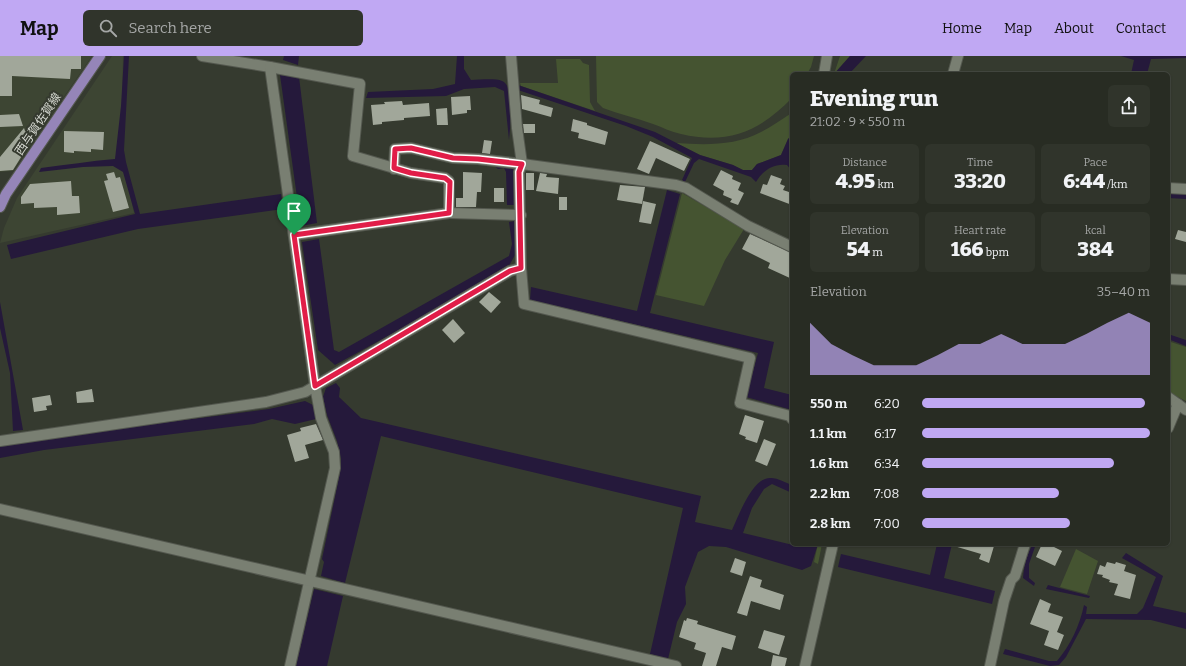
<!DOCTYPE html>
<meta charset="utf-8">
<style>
body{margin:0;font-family:Bitter,"Noto Sans JP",serif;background:#30342b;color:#f1f3f6;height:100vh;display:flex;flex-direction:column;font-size:15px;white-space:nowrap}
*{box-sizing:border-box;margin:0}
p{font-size:13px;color:#a5a7a6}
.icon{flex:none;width:22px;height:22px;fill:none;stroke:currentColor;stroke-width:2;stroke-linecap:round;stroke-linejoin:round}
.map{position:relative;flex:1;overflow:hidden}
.sheet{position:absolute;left:790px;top:16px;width:380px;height:474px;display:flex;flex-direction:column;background:#282c23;border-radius:6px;box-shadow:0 1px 3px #0004,0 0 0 1px #444841}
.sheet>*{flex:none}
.pin{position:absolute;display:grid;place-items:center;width:34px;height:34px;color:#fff;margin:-41px -17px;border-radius:50% 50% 50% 0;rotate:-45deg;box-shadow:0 0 4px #0007}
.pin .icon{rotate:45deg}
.round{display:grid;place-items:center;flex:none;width:42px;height:42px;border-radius:6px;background:#30342b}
.headline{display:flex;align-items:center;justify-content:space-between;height:68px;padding:0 20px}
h1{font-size:22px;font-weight:800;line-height:30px}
.metrics{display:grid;grid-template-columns:repeat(3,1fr);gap:6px;height:68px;padding:4px 20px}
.metrics div{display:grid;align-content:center;border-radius:6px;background:#30342b;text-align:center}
.metrics b{font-size:20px;font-weight:800}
.metrics small{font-size:11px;font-weight:400}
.metrics p{font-size:11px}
.chart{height:112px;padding:8px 20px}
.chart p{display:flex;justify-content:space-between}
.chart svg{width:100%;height:72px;margin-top:4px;fill:#c0a8f3;opacity:.7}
ul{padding:0 20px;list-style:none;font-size:13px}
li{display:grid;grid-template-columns:64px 48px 1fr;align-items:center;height:30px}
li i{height:10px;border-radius:5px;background:#c0a8f3}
header{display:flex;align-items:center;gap:24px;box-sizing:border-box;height:56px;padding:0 20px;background:#c0a8f3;color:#111}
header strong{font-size:19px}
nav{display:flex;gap:22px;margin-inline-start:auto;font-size:14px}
.search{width:280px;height:36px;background:#30342b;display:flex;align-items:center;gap:10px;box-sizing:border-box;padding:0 14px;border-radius:6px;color:#a5a7a6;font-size:15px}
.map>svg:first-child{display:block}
.built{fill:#3d4533}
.green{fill:#455431}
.water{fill:#25193b}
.building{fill:#a1a79a}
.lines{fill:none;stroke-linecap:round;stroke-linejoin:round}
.minor-casing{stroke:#54584f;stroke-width:12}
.major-casing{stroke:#54584f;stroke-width:12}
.minor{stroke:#797f72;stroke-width:10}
.major{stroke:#9585b8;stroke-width:10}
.route-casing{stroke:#fff;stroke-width:8}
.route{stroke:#e11d48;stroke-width:5}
.labels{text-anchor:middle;stroke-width:4;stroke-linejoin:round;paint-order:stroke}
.street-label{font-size:12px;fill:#d6d9d2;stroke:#353a2f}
</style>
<header>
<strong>Map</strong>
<div class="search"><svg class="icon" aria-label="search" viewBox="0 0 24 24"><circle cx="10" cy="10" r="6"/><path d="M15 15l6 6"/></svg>Search here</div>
<nav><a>Home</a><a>Map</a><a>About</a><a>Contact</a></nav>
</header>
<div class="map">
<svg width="1186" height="610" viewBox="0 0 1186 610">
<rect width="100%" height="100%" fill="#353a2f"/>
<g class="built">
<path d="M0,0H92L13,115L0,116Z"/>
<path d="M112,0H123L121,98L134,157L0,187L4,172L17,142Z"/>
</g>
<g class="green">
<path d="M596,0H814L811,11L807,18H792V42C760,75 728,89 681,78C671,76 662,71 653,68C636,62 619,58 603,52L597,46Z"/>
<path d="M840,0H850L834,18Z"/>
<path d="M556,3H580L583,7L589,9L590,46L595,55L521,30L520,27H558Z"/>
<path d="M792,55V79L788,83L781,99L757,108L752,114H743L733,109L700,99L676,87C705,89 735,90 761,76C771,71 781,64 790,58Z"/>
<path d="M682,137L744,173L725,204L704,250L656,239Z"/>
<path d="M1168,285L1186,291V345L1168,336Z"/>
<path d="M818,488H822L818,508L814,506Z"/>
<path d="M1076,493L1098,505L1087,538L1060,531Z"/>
</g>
<g class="water">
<path d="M124,0H129L124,94L126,106L140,158L281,138L283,153L138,173L11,203L7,189L135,158L123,116L113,110L83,111L39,116L41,112C66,109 90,105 115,103L121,50Z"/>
<path d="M284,0H299L298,9L283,4Z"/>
<path d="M457,0H464V13L471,24C479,24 495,22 502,25C515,29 510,72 509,84L504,35L495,31L464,33L446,40L366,42L368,36L433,33L455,28Z"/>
<path d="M850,0H866L849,18H834Z"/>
<path d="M1121,0H1186V2L1151,3L1147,18H1131L1134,4Z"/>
<path d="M280,19L299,21L317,167L301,170Z"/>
<path d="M518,29L655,76L700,99L733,109L743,114H752L757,108L781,99L788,83L792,79V98L791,101L792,102V115L787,109C774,107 763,114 756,126L751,121L699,103L694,107L685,126L682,124L692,102L653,81L626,70L518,34Z"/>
<path d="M493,109H510L514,114V149H507L506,116L504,112L498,113Z"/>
<path d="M667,134L680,138L650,257L774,286L764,332L792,339V354L746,341L758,297L530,244L531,231L637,255Z"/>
<path d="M1168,136L1186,137V143L1168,142Z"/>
<path d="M515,165V199L510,208L426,259L335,309L318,294L302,186L319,183L334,294L339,296L509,200L512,188L509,166Z"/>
<path d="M0,246L23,374L13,375L10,317L0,272Z"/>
<path d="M1168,278L1186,284V290L1168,283Z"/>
<path d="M336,327L340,332L339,341L361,362L701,440L695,466L732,474C738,461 753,420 771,422C778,422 786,427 792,429V437L772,428L764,433L752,452L743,477L797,490L798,488H818L811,510L802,514L726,491L709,490L698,496L685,531L686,548L677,566L668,603L650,598L683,452L381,380L345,527L321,520L324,506L322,503L340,417L341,403L337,385L327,359L323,341L326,332Z"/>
<path d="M305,345L313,349L316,363L295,368L272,363L254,368L44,394L0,402V388L269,353Z"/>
<path d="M937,488H952L944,522L995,535L992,548L838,511L841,498L930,519Z"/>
<path d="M1033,488H1036L1029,508V522L1035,527L1034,530L1023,522C1024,510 1027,498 1033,488Z"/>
<path d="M1126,497L1163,520L1153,550L1186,557V573L1151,564L1086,563L1066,601L1059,609L1050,610L1003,598L1005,593L1049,605H1057C1070,590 1080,569 1084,549L1087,551L1086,558H1137L1143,552L1156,521L1122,502Z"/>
<path d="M1048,529L1090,540L1089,542L1046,533Z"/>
<path d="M314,533L343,540L327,610H296Z"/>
</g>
<g class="building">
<path d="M0,0H81V13H71L70,23L12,20V40H0Z"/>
<path d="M521,39L540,44L539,48L553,52L551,61L522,53Z"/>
<path d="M470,40L471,54H467V57L452,59L451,41Z"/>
<path d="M402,45L403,49L429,47L430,60L404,62V64L382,66V68L373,69L371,49L385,48L384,46Z"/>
<path d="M447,52L448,69H437L436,53Z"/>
<path d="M19,58L23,70L0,71V59Z"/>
<path d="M573,63L587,67V69L608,76L605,89L578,82L579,77L571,75Z"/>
<path d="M523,68H535V77H524Z"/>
<path d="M24,72L25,75L29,74L33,82L13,114L0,115V101Z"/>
<path d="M64,75L104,76L103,94L91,93V96L74,95V97L64,96Z"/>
<path d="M484,84L492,85L490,98L482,97Z"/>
<path d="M650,85L690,103L684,115L656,102L649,118L637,113Z"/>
<path d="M721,114L733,120L732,123L741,127L738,134L744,137L738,149L730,146L732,143L723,139L724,135L713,129Z"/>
<path d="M114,116L116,122L120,121L129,152L113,156L104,125L108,124L106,118Z"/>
<path d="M463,116L482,117L481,136H477L476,151H456V142H463Z"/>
<rect x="526" y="117" width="8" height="17"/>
<path d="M540,117L547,118L546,121L559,122L558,138L536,135Z"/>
<path d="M771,119L782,123L780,128L785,130L783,134L792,137V149L760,137L763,128L767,129Z"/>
<path d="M71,125L72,140H79L80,157L57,159V151L34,152V147L21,148V141L30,128Z"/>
<path d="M620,129L645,131L642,148L617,144Z"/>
<rect x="494" y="132" width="10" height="14"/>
<rect x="559" y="141" width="8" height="13"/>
<path d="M643,145L656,148L651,168L639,166Z"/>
<path d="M1178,174L1186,176V186L1175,183Z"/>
<path d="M750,178L792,197V223L768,212L770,207L742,193Z"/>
<path d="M489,236L501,246L491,257L479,246Z"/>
<path d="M453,263L465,277L454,287L442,274Z"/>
<path d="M92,333L94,346L77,347L76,336Z"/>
<path d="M50,339L52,349L46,350L47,354L34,356L32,342Z"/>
<path d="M745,359L764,365L757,387L745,383L746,381L739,378Z"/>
<path d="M316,368L323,384L305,389L309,402L295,406L287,379L301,375L300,372Z"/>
<path d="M764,383L776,388L767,410L755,405Z"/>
<path d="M954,488H988L994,490L989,507L979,503L981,498L954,490Z"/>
<path d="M1042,488H1048L1062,495L1055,510L1036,501Z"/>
<path d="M735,502L746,506L742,520L730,516Z"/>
<path d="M1107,506L1115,508L1116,506L1126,509L1124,515L1136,519L1130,543L1114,539L1118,528L1109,526L1110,524L1102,521L1103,519L1097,518L1100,509L1105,511Z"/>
<path d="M750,520L762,524L760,531L784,539L780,554L751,545L747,560L737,557Z"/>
<path d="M1040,543L1051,548L1048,556L1063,561L1057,576L1064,579L1058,594L1044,589L1049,575L1030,568Z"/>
<path d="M687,562L698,565L697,568L736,580L732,594L722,591L716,610H702L706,597L694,593L696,587L679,581L684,564L686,565Z"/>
<path d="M764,574L785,580L779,599L758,592Z"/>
<path d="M773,599L787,602L785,610H771Z"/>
</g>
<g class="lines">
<g class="minor-casing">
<g id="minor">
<path d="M202,0L270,11L360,28L353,100L411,117L445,122L449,125V157L521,159"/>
<path d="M270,11L315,330L321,362L334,396L335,412L290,610"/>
<path d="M824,18L827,0"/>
<path d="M953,18L958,0"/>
<path d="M394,113L395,93L411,92L453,102L478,103L522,108L517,72L511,0"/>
<path d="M1168,132L1186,133"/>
<path d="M294,179L449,157"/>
<path d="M521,212L524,248L750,302L740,347L790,360L792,363"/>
<path d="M1168,223L1186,224"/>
<path d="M1168,341L1186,354"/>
<path d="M1168,372L1178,348"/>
<path d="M0,385L266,346L305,336L510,215L521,212L519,116L522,108L676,129L686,132L748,170L792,191"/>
<path d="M0,453L676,610"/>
<path d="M805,610L833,488"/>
<path d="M990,610L1004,545L1011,524L1015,520L1025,488"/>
</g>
</g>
<g class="major-casing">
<path id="major" d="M0,151L6,138L100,0"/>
</g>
<use href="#minor" class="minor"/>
<use href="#major" class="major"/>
</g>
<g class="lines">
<g class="route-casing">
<path id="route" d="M411,92L453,102L478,103L522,108L519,116L521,212L510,215L315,330L294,179L449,157L450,126L445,122L411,117L394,112L395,93Z"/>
</g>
<use href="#route" class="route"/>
</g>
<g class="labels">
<g class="street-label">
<text transform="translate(38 68) rotate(-56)" y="4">西与賀佐賀線</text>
</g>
</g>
</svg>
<div class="pin" style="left:294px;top:179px;background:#1e9e55"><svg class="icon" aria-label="arrive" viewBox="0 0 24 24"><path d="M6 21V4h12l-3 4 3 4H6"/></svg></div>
<section class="sheet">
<div class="headline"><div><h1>Evening run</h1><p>21:02 · 9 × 550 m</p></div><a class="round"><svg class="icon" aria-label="share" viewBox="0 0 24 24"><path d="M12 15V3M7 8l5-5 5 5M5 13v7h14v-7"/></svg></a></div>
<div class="metrics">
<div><p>Distance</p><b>4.95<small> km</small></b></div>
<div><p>Time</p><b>33:20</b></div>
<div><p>Pace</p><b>6:44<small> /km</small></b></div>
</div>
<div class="metrics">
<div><p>Elevation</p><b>54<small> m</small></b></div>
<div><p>Heart rate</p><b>166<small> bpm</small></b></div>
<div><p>kcal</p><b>384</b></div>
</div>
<div class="chart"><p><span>Elevation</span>35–40 m</p>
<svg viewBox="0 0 160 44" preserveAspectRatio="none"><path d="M0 44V12L10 25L20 32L30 38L40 38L50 38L60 32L70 25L80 25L90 19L100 25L110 25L120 25L130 19L140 12L150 6L160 12V44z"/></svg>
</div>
<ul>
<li><b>550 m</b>6:20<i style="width:98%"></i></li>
<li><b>1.1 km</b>6:17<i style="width:100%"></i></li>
<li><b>1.6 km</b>6:34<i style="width:84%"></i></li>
<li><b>2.2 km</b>7:08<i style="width:60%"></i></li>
<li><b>2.8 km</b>7:00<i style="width:65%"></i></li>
</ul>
</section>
</div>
